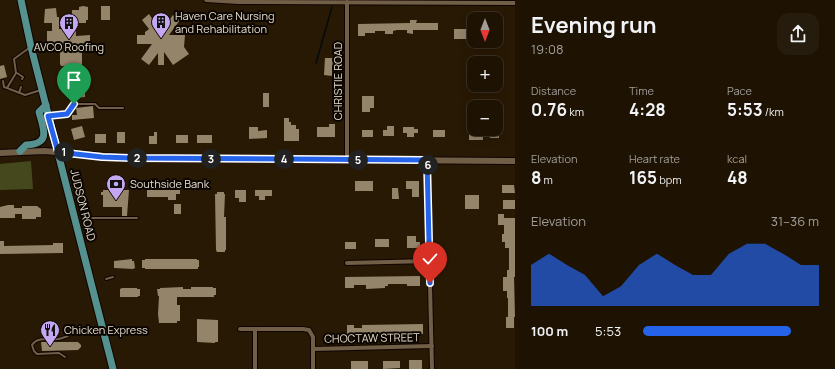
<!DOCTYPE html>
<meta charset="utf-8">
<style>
body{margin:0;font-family:Manrope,sans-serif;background:#261c0d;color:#f1f3f6;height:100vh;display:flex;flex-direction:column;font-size:15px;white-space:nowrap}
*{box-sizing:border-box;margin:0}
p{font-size:13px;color:#a19e9a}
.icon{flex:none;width:22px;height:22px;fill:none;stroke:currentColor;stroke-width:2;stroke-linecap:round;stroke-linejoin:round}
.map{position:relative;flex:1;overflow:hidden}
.drawer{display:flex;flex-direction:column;background:#1e1303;width:320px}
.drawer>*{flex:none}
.needle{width:26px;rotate:180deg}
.buttons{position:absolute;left:467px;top:12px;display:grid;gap:8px}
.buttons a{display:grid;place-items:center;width:36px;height:36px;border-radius:8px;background:#1e1303;box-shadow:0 2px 10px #0003,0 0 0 1px #3c3225;font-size:20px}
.pin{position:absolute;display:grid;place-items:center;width:34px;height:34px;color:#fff;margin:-41px -17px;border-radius:50% 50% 50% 0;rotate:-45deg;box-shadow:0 0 4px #0007}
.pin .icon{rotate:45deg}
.km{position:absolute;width:20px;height:20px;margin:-10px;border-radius:50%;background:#222;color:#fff;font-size:11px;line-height:20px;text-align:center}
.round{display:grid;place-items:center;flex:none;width:42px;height:42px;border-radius:12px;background:#261c0d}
.overview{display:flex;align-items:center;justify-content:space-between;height:68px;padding:0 16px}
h1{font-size:22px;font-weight:700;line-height:30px}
.stats{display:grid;grid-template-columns:repeat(3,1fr);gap:6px;height:68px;padding:4px 16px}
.stats div{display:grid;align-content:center}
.stats b{font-size:17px;font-weight:700}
.stats small{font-size:11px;font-weight:400}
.stats p{font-size:11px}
.chart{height:112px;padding:8px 16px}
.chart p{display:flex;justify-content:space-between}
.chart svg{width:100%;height:72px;margin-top:4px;fill:#2563eb;opacity:.7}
ul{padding:0 16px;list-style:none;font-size:13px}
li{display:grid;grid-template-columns:64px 48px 1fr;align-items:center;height:30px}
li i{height:10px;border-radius:5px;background:#2563eb}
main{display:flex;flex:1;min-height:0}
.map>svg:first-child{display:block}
.green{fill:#44481c}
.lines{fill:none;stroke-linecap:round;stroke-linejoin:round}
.stream{stroke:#020c0d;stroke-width:1.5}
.building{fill:#94846a}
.lane-casing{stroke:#100400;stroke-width:4}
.street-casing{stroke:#100400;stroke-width:6}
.secondary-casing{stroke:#100400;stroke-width:8}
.primary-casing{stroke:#100400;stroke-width:9}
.lane{stroke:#705e47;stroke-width:2}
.street{stroke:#705e47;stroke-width:4}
.secondary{stroke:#705e47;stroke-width:6}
.primary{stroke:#55918f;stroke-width:7}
.route-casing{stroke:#fff;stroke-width:8}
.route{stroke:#2563eb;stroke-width:5}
.labels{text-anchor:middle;stroke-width:4;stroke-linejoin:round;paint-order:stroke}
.poi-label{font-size:11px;fill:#e5dbce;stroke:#0c0601;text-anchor:start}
.street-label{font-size:11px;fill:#e5dbce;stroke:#0c0601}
</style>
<main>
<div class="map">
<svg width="515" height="369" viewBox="0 0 515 369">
<rect width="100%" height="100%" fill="#281904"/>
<path class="green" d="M31,161L33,189L0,190V164Z"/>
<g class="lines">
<path class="stream" d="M316,63L332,7"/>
</g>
<g class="building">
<path d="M83,6L88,7V20H86V23H72V10H79V7Z"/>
<rect x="101" y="6" width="9" height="14"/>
<path d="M56,8L57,17H59V29H76V36L90,35V45H82V66H61L60,64V45H47V31H52V23H44L45,9Z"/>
<path d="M149,14L157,26H165L173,15L180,20L169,35H185L184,47L189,54L173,65L164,52V65H158V53L149,65L141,59L152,44H137V35H145V32L149,29L142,20Z"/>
<path d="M410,20H417L416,23H438V30H413V34L407,33V30H397L393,31V34H385V31H375V33H365V36H358V24L410,23Z"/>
<rect x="454" y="29" width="12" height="10"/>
<path d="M325,58H333L332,76L324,75Z"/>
<path d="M4,65L7,77L0,79V66Z"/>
<path d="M76,86H80L81,90H85V97L75,98Z"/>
<rect x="263" y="93" width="6" height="14"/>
<path d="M362,96H374V108H370V112H362Z"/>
<path d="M93,106L94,118L72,120V115H77L76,108Z"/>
<path d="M284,118H289V122H291V125H296V129H299V141H284Z"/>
<path d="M496,118H502V134H499V138H490V129H496Z"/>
<path d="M329,124H335V137H317V127H329Z"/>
<path d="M82,126L85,137L74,140L71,129Z"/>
<path d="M387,126H394V136H383V130H387Z"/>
<path d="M249,127H258V131L267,130V138L249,139Z"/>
<path d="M403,127H414V129H418V133H414V137H407V133H403Z"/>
<path d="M469,127L479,129L480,134H483V140H469Z"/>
<rect x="362" y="130" width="11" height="7"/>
<rect x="433" y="130" width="12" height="7"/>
<rect x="117" y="132" width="8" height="11"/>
<path d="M154,132H157V144H149V136H154Z"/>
<rect x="95" y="134" width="11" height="9"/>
<rect x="176" y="135" width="12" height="8"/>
<rect x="197" y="135" width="15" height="8"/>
<rect x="355" y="181" width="18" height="10"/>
<path d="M406,181H419V197H412V189H406Z"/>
<path d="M502,185H514L515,193H502Z"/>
<path d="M392,188H398L399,199H392Z"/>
<path d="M103,190H129L127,216H122V207H103V195H101V192H103Z"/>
<path d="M147,190H180V194H176V200H168V197H147Z"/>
<path d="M235,190H246V202H239V198H235Z"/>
<path d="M255,190H272V196H265V200H259V196H255Z"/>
<path d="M217,192H224V194H225L224,217H226V250H225V252H217L216,250L215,194H217Z"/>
<rect x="465" y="195" width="14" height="14"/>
<rect x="503" y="200" width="12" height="9"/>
<rect x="174" y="204" width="7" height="10"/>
<path d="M8,205H14V208H22V206H37L41,209V217H36V219H22V214H15V218H0V207Z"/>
<path d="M498,214H504V218H515V277H514L515,317H514V328H506V317H508V298H507V291H503V277H507V270H509V248H505V242H502V234H504V225H498Z"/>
<path d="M407,236H416V242H420V248H407Z"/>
<rect x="375" y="239" width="14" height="8"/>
<path d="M0,241H4V246L53,245V243H63V253L0,254Z"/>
<rect x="345" y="242" width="11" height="7"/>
<path d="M132,259V261H134L135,268L133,269L114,268V261Z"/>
<path d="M145,259H197V260H199V267H198V269H145V268H142V260H145Z"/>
<path d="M420,276V286H407V284H388V286H385V288L366,289V285H354V288H345V277Z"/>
<path d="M183,287V289H191V287H213V288H216V295H214V297H177V305H180V321H177V323H159L158,314L159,296H158L157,289H160V288Z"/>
<path d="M122,288H137V289H140V296H138V297H120V289Z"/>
<path d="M197,319L218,320V342H215V343L197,342Z"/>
<path d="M423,324V334L347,336V325H354V328H362V325Z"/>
<path d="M41,342H78L81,345V347L78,350L42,351Z"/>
<rect x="409" y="360" width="13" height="9"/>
<rect x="351" y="361" width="17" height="8"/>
<path d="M383,361H400V368L383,369Z"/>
</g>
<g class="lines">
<g class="lane-casing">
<g id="lane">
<path d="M29,48L14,59L16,73L7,88L25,95L41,90"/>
<path d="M17,73L23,77L22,79"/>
<path d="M3,81L4,87L7,88"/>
<path d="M19,93L21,87"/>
<path d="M50,115L67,114L74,104H95L99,108H123"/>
<path d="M92,218H137"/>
<path d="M106,279L113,277"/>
<path d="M65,357L59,353L37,354L34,351L32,345C38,336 50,340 59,339C62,338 66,337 68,336"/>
</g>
</g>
<g class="street-casing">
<g id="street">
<path d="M206,0L238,2L515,3"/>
<path d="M347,2V160"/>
<path d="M427,160L432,369"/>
<path d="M347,263L430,261"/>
<path d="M240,329H303L309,330L313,337V369"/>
<path d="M313,349L432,346"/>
<path d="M255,369V329"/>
</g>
</g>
<g class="secondary-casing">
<path id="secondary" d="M0,153L44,151L131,158L515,161"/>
</g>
<g class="primary-casing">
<g id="primary">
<path d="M21,0L31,47L113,369"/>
<path d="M20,151L26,145C51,144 44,130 39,112L46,105"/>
</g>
</g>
<use href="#lane" class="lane"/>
<use href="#street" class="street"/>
<use href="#secondary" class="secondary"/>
<use href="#primary" class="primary"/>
</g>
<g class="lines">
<g class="route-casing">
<path id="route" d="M74,104L67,114L48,116L58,152L102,157L131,158L427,160L430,283"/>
</g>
<use href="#route" class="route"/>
</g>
<defs>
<g id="building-pin" transform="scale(1)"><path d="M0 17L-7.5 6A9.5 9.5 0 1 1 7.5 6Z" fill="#c4a7f1" stroke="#0c0601"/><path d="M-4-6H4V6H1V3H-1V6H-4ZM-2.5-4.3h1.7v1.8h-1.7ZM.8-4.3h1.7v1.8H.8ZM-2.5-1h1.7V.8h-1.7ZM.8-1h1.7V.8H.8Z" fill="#111"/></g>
<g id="bank-pin" transform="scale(1)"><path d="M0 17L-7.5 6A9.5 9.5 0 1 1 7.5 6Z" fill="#c4a7f1" stroke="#0c0601"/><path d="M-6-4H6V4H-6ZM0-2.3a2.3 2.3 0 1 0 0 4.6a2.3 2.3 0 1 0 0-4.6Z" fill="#111"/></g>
<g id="restaurant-pin" transform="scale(1)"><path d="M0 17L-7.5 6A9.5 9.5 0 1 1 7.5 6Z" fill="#c4a7f1" stroke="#0c0601"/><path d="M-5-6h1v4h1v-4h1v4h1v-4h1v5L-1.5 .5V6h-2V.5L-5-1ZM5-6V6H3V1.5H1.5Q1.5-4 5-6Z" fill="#111"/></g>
</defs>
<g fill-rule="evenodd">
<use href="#building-pin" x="161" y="22"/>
<use href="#building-pin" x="69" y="23"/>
<use href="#bank-pin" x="116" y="184"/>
<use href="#restaurant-pin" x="50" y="330"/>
</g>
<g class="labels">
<g class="poi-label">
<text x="175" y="20">Haven Care Nursing<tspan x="175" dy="13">and Rehabilitation</tspan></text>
<text x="69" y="51" text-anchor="middle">AVCO Roofing</text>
<text x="130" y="188">Southside Bank</text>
<text x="64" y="334">Chicken Express</text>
</g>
<g class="street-label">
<text transform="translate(338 81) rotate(-90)" y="4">CHRISTIE ROAD</text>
<text transform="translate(83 205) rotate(76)" y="4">JUDSON ROAD</text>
<text transform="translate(372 338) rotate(-1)" y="4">CHOCTAW STREET</text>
</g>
</g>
</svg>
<div class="buttons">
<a><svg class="needle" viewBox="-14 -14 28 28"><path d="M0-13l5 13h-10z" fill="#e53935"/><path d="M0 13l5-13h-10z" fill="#a19e9a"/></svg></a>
<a>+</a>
<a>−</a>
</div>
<div class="pin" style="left:74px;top:104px;background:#1e9e55"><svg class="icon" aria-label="arrive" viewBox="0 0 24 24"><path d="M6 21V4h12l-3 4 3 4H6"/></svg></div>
<div class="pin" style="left:430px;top:283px;background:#d93025"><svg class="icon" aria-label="check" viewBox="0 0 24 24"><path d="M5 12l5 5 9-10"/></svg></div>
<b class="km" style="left:64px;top:152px">1</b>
<b class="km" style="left:137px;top:158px">2</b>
<b class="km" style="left:211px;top:159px">3</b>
<b class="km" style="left:284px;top:159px">4</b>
<b class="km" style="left:358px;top:160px">5</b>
<b class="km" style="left:428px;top:165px">6</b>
</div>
<section class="drawer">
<div class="overview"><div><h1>Evening run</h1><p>19:08</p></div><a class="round"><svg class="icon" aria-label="share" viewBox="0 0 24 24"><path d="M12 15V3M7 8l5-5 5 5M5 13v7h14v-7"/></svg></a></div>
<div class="stats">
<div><p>Distance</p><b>0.76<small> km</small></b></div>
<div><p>Time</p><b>4:28</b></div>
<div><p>Pace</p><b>5:53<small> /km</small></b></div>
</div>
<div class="stats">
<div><p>Elevation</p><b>8<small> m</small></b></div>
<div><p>Heart rate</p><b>165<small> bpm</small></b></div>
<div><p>kcal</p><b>48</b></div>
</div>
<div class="chart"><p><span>Elevation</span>31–36 m</p>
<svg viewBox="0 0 160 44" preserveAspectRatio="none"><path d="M0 44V19L10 12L20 19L30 25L40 38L50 32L60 19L70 12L80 19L90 25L100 25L110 12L120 6L130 6L140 12L150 19L160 19V44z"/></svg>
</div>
<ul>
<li><b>100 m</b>5:53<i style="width:84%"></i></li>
</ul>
</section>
</main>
